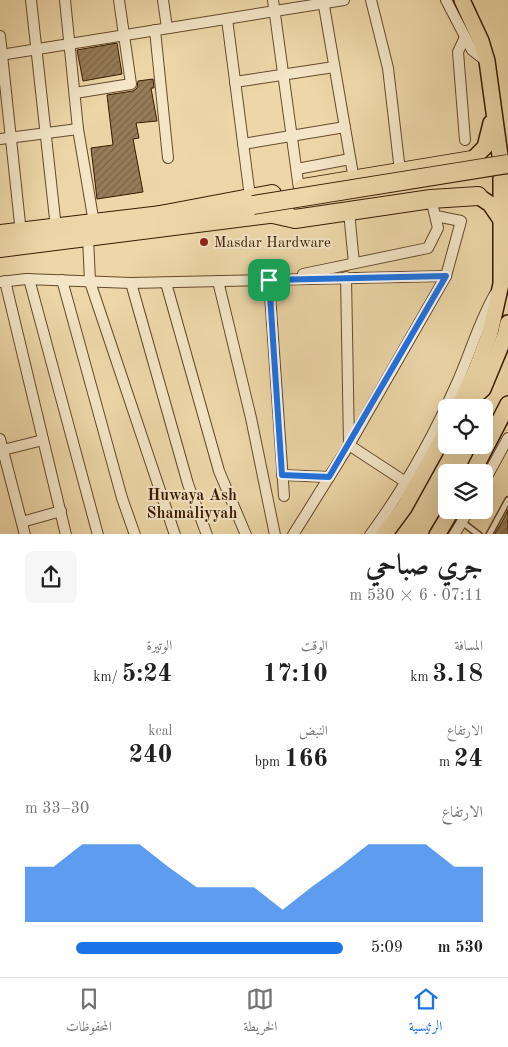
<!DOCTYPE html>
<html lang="ar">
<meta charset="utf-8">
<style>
body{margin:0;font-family:"Old Standard TT",Amiri,serif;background:#f6f6f6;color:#202124;direction:rtl;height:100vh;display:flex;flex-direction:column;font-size:19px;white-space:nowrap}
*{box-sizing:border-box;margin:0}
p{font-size:16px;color:#757577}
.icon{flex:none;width:28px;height:28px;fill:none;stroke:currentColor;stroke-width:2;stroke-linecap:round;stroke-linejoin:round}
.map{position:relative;height:534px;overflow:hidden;direction:ltr}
.panel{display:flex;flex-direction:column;background:#fff;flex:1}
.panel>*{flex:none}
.buttons{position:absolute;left:438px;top:399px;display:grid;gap:10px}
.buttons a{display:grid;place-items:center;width:55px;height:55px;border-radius:8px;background:#fff;box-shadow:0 5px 20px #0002;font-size:25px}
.pin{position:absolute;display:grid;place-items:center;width:42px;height:42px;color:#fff;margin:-21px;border-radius:10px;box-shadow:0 2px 8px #0006}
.round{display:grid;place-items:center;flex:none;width:52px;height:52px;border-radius:8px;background:#f6f6f6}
.overview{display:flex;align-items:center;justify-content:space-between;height:85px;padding:0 25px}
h1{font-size:28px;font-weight:800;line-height:38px}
.stats{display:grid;grid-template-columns:repeat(3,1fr);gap:8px;height:85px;padding:5px 25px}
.stats div{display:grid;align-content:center}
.stats b{font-size:25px;font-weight:800}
.stats small{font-size:14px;font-weight:400}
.stats p{font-size:14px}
.chart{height:140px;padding:10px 25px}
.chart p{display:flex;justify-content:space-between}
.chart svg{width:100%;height:90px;margin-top:5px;fill:#1a73e8;opacity:.7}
ul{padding:0 25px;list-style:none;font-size:16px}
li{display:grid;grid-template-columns:80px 60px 1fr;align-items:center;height:38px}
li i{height:12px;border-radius:6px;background:#1a73e8}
.tabs{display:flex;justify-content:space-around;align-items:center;height:70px;border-top:1px solid #e0e0e0;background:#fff;font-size:14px;color:#757577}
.tabs a{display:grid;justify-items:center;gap:2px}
.tabs .selected{color:#1a73e8}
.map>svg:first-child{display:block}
.building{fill:url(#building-hatch);stroke:#381a02}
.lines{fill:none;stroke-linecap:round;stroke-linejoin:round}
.lane-casing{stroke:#65492c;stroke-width:8}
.street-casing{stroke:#65492c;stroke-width:12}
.primary-casing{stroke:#381a02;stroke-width:18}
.highway-casing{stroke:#381a02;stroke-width:20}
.lane{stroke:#f3e5c6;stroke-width:5}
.street{stroke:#f3e5c6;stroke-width:10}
.primary{stroke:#edd7a8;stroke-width:15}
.highway{stroke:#edd7a8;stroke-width:18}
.highway-bridge-casing{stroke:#381a02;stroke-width:20;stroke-linecap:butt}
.highway-bridge{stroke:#edd7a8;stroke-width:18}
.route-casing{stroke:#fff;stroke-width:10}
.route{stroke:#1a73e8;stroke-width:6}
.poi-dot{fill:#8f2418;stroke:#f3e5c6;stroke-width:2}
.labels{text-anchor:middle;stroke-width:4;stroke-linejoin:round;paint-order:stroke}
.poi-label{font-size:15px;fill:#381a02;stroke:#f3e5c6;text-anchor:start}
.neighbourhood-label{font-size:16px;font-weight:bold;fill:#381a02;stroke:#f3e5c6}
</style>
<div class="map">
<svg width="508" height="535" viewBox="0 0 508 535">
<defs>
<pattern id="building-hatch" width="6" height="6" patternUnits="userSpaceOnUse" patternTransform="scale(1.25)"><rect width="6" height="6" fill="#967c58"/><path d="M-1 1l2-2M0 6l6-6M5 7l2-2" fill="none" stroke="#7b6547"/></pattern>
</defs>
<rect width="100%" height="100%" fill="#edd7a8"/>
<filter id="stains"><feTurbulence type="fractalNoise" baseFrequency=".004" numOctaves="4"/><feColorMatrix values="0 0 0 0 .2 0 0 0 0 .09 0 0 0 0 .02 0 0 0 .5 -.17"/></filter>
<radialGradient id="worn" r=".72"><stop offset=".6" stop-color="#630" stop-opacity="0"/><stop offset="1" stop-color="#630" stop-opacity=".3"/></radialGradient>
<g class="building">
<path d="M117,43L122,74L83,81L77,50Z"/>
<path d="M153,79L154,88H151L157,121L136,123L139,138L133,139L143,192L97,199L91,148L113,145L107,95L133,91L137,88L138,81Z"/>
<path d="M508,510V535H494L502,522Z"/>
</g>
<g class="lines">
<g class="lane-casing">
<g id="lane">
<path d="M462,522L479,535"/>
<path d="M489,535L508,500"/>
</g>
</g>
<g class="street-casing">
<g id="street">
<path d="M31,0L56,228"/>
<path d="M65,0L78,129L94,223"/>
<path d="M163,0L167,28"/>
<path d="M273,0L299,189"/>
<path d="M323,0L354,180"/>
<path d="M371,0L388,68L400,171"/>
<path d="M446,0L472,50L486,61"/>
<path d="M227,19L250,197"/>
<path d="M155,30L168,158"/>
<path d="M0,36L21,233"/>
<path d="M0,55L344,0"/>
<path d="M235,82L334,67"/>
<path d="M75,93L131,84L119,0"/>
<path d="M0,139L78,129"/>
<path d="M465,140L458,52L465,37"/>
<path d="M243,144L345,127"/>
<path d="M297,169L350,159"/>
<path d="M349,212L354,263"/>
<path d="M88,237L90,282L175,535"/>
<path d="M303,274L428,248L438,228L431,199"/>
<path d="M346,277L349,445L404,481"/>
<path d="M29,279L98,535"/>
<path d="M62,280L122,498L135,535"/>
<path d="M269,280L284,496"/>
<path d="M5,281L66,535"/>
<path d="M218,281L251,418L275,535"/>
<path d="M0,282L26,279L131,283L446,276"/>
<path d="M131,283L188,484L207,535"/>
<path d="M166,283L219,471L246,535"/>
<path d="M0,439L25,535"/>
<path d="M3,450L43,440"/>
<path d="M282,475L329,477"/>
<path d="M484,482L508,438"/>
<path d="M22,522L61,511"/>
<path d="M293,535L349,445L446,276L461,221L436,216"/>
<path d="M370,535C404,489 433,437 456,385C470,355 478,323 495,294"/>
<path d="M454,535L469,510"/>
</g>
</g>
<g class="primary-casing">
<g id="primary">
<path d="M472,160L485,147L491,123"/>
<path d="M478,196L490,204L501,220"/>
<path d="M458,408L476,370L490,333L501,284V163L487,61L481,41L462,0"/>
<path d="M461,408L483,389L505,336L508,323"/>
<path d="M473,472L508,404"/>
<path d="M384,535L404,508L446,432"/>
<path d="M437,535L452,510"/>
</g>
</g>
<g class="highway-casing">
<g id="highway">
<path d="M303,188L472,160"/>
<path d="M273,214L295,219L431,199L478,196"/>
<path d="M160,215L272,194"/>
<path d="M0,234L170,214"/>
<path d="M0,248L285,212"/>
</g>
</g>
<use href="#lane" class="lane"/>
<use href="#street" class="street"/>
<use href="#primary" class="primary"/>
<use href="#highway" class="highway"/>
<g class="highway-bridge-casing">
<path id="highway-bridge" d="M253,205L508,164"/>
</g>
<use href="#highway-bridge" class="highway-bridge"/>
</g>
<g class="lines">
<g class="route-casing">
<path id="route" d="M446,276L329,477L282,475L269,280Z"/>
</g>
<use href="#route" class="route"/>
</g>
<circle class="poi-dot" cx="204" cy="242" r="5"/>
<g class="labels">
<g class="poi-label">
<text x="214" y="247">Masdar Hardware</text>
</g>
<g class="neighbourhood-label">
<text x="192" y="500">Huwaya Ash<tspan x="192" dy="18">Shamaliyyah</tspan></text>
</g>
</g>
<rect width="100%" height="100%" filter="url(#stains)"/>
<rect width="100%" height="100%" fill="url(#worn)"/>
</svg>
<div class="buttons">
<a><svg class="icon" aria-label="locate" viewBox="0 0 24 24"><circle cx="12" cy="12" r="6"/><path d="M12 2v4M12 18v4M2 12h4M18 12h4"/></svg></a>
<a><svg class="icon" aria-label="layers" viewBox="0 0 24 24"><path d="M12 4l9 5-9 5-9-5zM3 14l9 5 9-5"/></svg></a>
</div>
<div class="pin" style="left:269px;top:280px;background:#1e9e55"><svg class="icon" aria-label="arrive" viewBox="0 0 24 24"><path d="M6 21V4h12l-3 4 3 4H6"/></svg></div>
</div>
<section class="panel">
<div class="overview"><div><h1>جري صباحي</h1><p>07:11 · 6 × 530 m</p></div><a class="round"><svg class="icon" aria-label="share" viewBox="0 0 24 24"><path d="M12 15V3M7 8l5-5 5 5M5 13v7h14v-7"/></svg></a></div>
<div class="stats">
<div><p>المسافة</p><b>3.18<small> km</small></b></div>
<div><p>الوقت</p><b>17:10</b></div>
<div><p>الوتيرة</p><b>5:24<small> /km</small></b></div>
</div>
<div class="stats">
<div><p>الارتفاع</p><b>24<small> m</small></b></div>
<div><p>النبض</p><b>166<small> bpm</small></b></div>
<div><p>kcal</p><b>240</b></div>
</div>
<div class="chart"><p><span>الارتفاع</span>30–33 m</p>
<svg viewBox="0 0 160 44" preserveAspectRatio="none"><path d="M0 44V17L10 17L20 6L30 6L40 6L50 17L60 27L70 27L80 27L90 38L100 27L110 17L120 6L130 6L140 6L150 17L160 17V44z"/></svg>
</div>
<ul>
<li><b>530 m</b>5:09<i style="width:84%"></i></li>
</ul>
</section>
<nav class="tabs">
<a class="selected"><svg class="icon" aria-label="home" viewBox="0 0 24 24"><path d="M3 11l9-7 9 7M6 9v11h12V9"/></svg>الرئيسية</a>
<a><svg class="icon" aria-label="map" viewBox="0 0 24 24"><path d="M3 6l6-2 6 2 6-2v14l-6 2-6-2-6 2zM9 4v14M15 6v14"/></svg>الخريطة</a>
<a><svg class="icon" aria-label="saved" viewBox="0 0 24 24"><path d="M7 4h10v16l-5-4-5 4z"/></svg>المحفوظات</a>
</nav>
